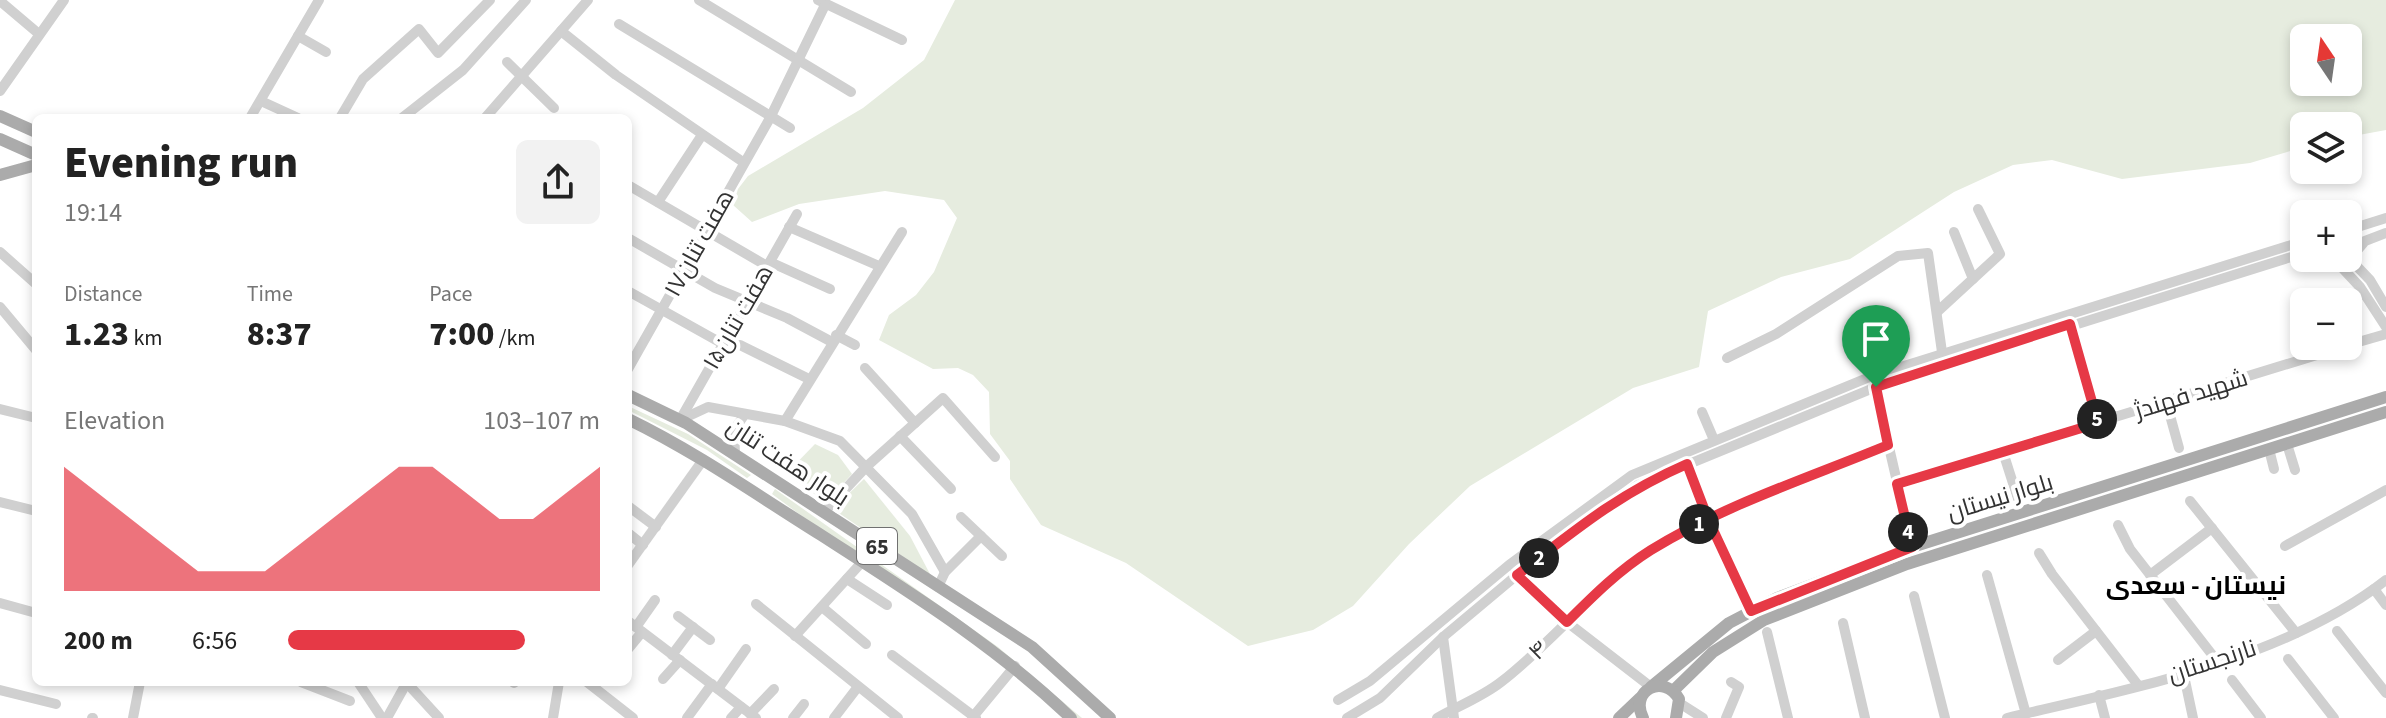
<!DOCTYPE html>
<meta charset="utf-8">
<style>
body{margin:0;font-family:"Source Sans 3",Cairo,sans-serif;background:#f2f2f2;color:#222;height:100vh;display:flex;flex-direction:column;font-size:30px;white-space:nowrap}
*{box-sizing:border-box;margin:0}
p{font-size:26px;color:#767676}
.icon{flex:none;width:44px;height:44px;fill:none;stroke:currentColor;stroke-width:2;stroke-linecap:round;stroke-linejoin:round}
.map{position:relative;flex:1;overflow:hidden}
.panel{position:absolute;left:32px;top:114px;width:600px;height:572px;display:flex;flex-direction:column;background:#fff;border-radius:12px;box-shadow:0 4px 12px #0003}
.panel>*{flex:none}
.needle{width:52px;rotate:347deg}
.fabs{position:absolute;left:2290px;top:24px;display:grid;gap:16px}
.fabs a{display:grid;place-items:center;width:72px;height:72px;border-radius:12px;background:#fff;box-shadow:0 4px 12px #0003;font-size:40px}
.pin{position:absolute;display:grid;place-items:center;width:68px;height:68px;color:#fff;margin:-82px -34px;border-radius:50% 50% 50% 0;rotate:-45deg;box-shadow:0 0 8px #0007}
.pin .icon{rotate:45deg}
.km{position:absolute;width:40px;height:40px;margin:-20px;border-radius:50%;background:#222;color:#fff;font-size:22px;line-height:40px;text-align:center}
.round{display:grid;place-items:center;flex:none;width:84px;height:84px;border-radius:12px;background:#f2f2f2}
.summary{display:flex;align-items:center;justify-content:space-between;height:136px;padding:0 32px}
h1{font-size:44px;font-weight:800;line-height:60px}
.figures{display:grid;grid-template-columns:repeat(3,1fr);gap:12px;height:136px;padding:8px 32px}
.figures div{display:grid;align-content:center}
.figures b{font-size:34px;font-weight:800}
.figures small{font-size:22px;font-weight:400}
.figures p{font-size:22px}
.chart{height:224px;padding:16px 32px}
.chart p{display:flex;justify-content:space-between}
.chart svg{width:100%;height:144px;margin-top:8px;fill:#e63946;opacity:.7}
ul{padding:0 32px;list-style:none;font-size:26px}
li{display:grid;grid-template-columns:128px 96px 1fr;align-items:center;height:60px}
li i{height:20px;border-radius:10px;background:#e63946}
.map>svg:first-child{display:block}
.green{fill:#e6ecdf;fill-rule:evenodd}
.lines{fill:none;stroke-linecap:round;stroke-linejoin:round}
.minor{stroke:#d0d0d0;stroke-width:10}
.major{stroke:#ababab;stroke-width:12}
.route-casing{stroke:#fff;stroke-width:16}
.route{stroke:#e63946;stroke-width:10}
.labels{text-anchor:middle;stroke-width:8;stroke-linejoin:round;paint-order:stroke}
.shield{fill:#fff;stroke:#707070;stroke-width:2}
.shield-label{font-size:22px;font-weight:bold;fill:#333}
.street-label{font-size:24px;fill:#333;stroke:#fff}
.neighbourhood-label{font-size:26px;font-weight:bold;fill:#000;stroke:#fff}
</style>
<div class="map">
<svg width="2386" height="718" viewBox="0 0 2386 718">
<rect width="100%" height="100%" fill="#fff"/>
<g class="green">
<path d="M955,0H2386V130L2348,137V126H2304V147L2250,163L2122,179L2052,160L2013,165L1954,192L1850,259L1781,277L1708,311L1699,367L1633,388L1470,486L1409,544L1353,606L1313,630L1248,646L1126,563L1041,525L1010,479V461L990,434L989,392L973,375L958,368L933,369L879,340L889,315L916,295L934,272L957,218L944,200L885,191L799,204L752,222L733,205L738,189L748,176L863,108L924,60ZM2304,38H2348V82H2304Z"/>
<path d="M628,406L688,434L751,475L747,478L707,450L628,410Z"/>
<path d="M815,444L838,455L852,474L826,502L786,474Z"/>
<path d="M864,479L910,536L931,576L833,509Z"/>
<path d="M775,489L998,647L1082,718H1075L772,494Z"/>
</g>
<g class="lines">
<g class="minor">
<path d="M699,0L851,92"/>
<path d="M818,0L902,40"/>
<path d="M0,1L39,34"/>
<path d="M619,24L790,128"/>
<path d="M561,31L616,75L743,162"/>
<path d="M298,36L326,52"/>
<path d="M507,62L554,108"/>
<path d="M0,91L64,0"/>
<path d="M261,101L298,118"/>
<path d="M250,118L319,0"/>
<path d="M340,118L363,79L419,29L438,53L490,0"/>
<path d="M402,118L463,70L526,0"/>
<path d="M485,118L588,0"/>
<path d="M628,185L767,266"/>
<path d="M658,202L702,135"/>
<path d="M789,227L879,266"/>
<path d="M2348,230L2386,218"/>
<path d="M1954,232L1973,279"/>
<path d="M628,238L715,288L787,318L832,342"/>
<path d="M0,252L36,284"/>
<path d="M2348,257L2370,280L2386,307"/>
<path d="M2333,258L2360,287L2386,327"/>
<path d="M2350,259L2365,241L2386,233"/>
<path d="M770,262L830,289"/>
<path d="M628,291L723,344"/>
<path d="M0,307L36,350"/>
<path d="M1937,312L2000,254L1978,209"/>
<path d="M2070,324L2098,423"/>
<path d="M836,335L855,345"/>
<path d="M740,345L809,379"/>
<path d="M2348,345L2386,334"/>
<path d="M1727,358L1776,334L1898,256L1928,253L1942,352"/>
<path d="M865,368L915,423"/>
<path d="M628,369L770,118L825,5"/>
<path d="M1874,382L1912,547"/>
<path d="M2166,401L2179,448"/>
<path d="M0,409L36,418"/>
<path d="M1702,412L1714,440"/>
<path d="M680,420L708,407L785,421L840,441L912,514L945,572"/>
<path d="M680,420L797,214"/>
<path d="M785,421L902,232"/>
<path d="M900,436L951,489"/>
<path d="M2287,444L2295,470"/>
<path d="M2269,449L2274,469"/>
<path d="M2003,452L2018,499"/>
<path d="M735,454L734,430L745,414"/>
<path d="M1687,464L1708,519L1751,611"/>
<path d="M1897,484L2346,346"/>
<path d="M2190,501L2296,633"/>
<path d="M0,502L36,511"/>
<path d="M628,506L656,527"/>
<path d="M825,511L866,467L943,398L995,457"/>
<path d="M961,517L1002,556"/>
<path d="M2118,525L2130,549L2217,661"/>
<path d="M628,533L643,545"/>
<path d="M2285,546L2386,490"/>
<path d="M2039,553L2052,574L2138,685"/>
<path d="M628,565L703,460"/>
<path d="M1515,572L1567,622L1651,687"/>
<path d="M1987,575L2026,714"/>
<path d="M2150,575L2212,528"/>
<path d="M847,579L887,605"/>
<path d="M938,587L945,572L981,536"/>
<path d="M2374,589L2386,605"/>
<path d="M1914,596L1945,718"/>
<path d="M0,603L36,613"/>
<path d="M756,604L898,718"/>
<path d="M822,607L866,644"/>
<path d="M678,616L710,640"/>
<path d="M628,621L756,718"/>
<path d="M1843,623L1865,718"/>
<path d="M636,627L655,600"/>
<path d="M2337,631L2386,693"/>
<path d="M1767,632L1788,718"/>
<path d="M795,636L862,562"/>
<path d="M1443,637L1454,718"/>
<path d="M628,649L642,632"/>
<path d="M672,655L693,627"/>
<path d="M892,655L976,718"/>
<path d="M2288,659L2334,718"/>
<path d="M2058,660L2096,631"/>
<path d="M2183,671L2193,718"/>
<path d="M663,679L680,660"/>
<path d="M2232,680L2261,718"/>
<path d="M301,682L350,701"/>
<path d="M358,682L382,718"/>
<path d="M406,682L439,718"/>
<path d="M513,682L514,683"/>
<path d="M587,682L633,718"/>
<path d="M718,689L746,649"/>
<path d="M0,690L56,704"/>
<path d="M2099,695L2105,718"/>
<path d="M1338,700L1370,681L1509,565L1632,475L1872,376L2304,241"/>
<path d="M1681,704L1703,718"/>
<path d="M750,714L774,689"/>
<path d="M92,718H93"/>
<path d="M133,718L140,682"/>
<path d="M387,718L407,682"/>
<path d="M553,718L559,682"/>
<path d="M687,718L712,684"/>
<path d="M731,718L741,707"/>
<path d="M793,718L804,704"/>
<path d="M834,718L857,688"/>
<path d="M972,718L1015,666"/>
<path d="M1347,718L1380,698L1443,637L1517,575L1638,485L1876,387L2304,253"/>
<path d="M1437,718C1458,706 1482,697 1501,682C1553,642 1593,589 1647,553C1719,504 1808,478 1888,445"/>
<path d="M1726,718L1739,687L1731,682"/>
<path d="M2007,718C2130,689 2285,659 2386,580"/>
</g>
<g class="major">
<path d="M0,116L36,132"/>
<path d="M0,139L36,155"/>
<path d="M0,175L36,165"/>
<path d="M628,395L686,423L1032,647L1110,718"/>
<path d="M628,419C696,452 757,495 821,535C909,592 995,645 1071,718"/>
<path d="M1651,687L1729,623L1777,598L1912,547L2386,397"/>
<path d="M1674,690L1713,652L1764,620L1907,564L2386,412"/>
<path d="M1619,718L1640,698"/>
<path d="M1643,718C1629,690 1664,673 1679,699L1676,718"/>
</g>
</g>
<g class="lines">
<g class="route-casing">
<path id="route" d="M1876,387L1888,445C1808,478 1724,505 1651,550C1619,570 1593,596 1567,622L1517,575C1575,530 1620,493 1687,464L1708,519L1751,611L1912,547L1897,484L2098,423L2070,324L1876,387"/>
</g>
<use href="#route" class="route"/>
</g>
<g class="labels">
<rect class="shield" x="857" y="528" width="40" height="36" rx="6"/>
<g class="shield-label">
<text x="877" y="554">65</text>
</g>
<g class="street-label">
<text transform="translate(699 243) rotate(-61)" y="8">هفت تنان۱۷</text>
<text transform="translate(738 317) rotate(-60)" y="8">هفت تنان۱۵</text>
<text transform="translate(2191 394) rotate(-17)" y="8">شهید فهندژ</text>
<text transform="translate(788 462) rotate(33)" y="8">بلوار هفت تنان</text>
<text transform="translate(2000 497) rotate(-17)" y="8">بلوار نیستان</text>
<text transform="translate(1538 650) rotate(-44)" y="8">۴</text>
<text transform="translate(2212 661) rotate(-18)" y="8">نارنجستان</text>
</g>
<g class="neighbourhood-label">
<text x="2196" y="594">نیستان - سعدی</text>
</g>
</g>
</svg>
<div class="fabs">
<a><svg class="needle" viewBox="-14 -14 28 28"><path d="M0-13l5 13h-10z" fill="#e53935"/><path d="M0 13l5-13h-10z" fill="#767676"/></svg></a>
<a><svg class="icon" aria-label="layers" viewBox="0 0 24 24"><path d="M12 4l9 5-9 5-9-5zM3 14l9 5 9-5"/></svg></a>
<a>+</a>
<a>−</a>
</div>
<div class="pin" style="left:1876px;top:387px;background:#1e9e55"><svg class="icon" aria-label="arrive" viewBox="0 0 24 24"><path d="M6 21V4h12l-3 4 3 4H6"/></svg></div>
<b class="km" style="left:1699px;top:524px">1</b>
<b class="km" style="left:1539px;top:558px">2</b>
<b class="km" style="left:1908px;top:532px">4</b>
<b class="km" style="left:2097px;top:419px">5</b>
<section class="panel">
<div class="summary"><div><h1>Evening run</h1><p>19:14</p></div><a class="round"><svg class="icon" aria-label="share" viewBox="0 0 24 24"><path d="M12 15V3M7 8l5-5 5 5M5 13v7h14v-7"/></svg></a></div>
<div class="figures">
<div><p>Distance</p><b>1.23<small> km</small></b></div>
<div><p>Time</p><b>8:37</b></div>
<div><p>Pace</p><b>7:00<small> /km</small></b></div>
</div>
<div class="chart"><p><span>Elevation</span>103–107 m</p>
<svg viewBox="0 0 160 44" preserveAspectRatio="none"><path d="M0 44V6L10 14L20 22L30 30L40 38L50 38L60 38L70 30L80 22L90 14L100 6L110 6L120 14L130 22L140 22L150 14L160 6V44z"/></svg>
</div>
<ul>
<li><b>200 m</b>6:56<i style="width:76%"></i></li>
</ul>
</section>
</div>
